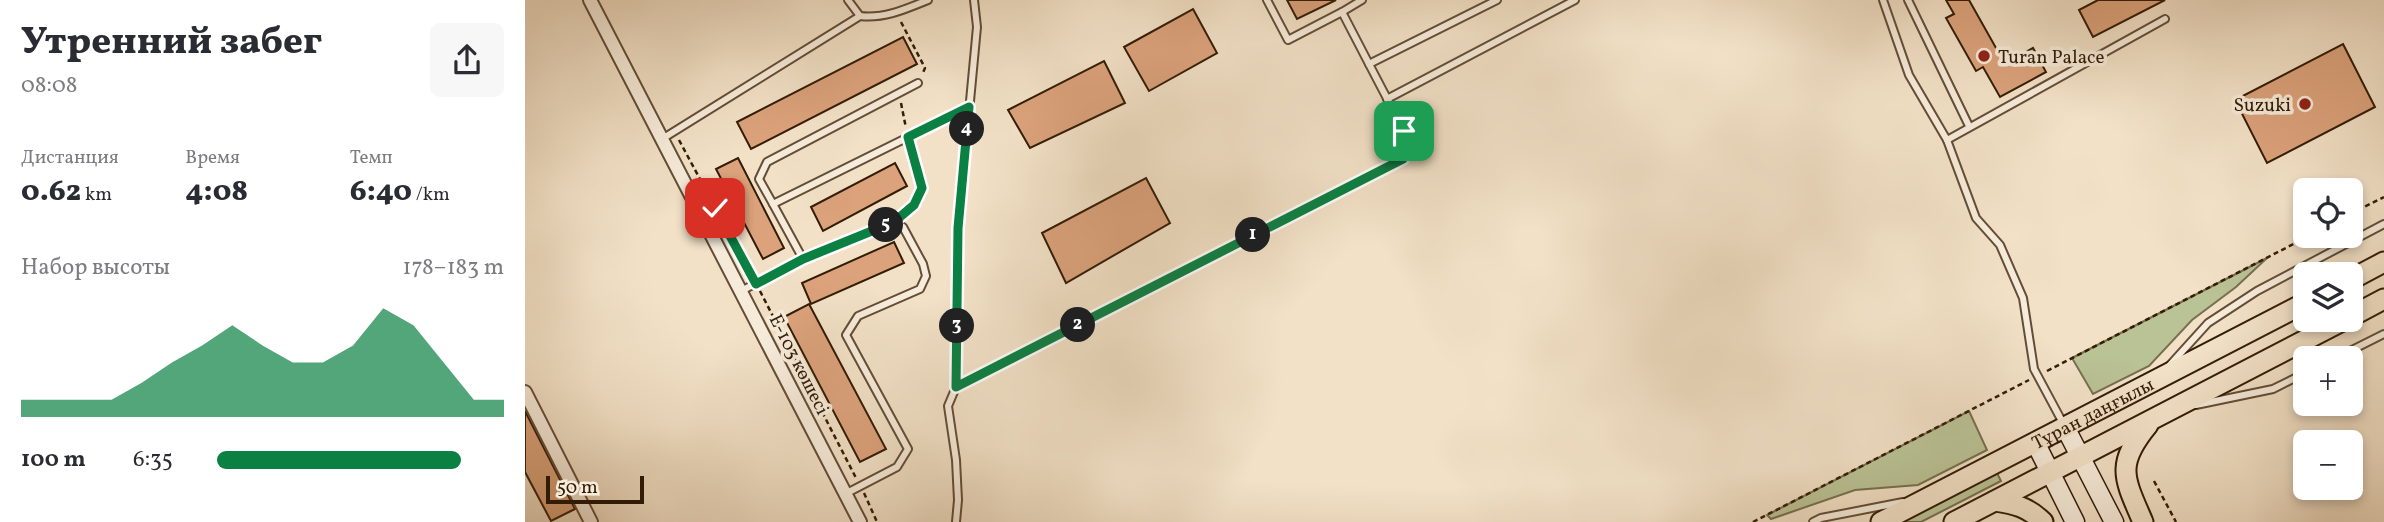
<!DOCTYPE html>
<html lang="ru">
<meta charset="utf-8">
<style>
body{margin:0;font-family:Vollkorn,serif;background:#f7f7f7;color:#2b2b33;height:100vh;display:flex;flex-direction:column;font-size:26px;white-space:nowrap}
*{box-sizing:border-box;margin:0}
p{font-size:23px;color:#7c7c81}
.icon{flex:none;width:38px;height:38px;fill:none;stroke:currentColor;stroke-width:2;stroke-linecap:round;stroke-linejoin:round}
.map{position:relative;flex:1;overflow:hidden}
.panel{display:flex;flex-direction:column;background:#fff;width:525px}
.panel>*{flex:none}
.fabs{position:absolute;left:1768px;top:178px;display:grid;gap:14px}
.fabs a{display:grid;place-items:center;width:70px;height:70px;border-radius:10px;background:#fff;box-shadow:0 4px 10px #0003;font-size:35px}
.scale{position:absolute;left:21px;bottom:18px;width:98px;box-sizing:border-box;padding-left:7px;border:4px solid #331c06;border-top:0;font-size:19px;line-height:24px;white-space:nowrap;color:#331c06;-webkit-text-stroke:5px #f7ecdb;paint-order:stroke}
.pin{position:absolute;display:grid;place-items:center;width:60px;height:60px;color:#fff;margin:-30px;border-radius:14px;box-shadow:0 4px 10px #0006}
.km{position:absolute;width:35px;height:35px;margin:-18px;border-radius:50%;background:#222;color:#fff;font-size:19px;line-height:35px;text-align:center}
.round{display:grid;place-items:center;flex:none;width:74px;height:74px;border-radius:10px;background:#f7f7f7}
.head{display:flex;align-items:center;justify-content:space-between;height:119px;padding:0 21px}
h1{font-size:38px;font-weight:800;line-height:52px}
.figures{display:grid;grid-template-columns:repeat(3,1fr);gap:10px;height:119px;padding:7px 21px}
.figures div{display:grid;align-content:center}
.figures b{font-size:30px;font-weight:800}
.figures small{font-size:19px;font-weight:400}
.figures p{font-size:19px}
.chart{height:196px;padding:14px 21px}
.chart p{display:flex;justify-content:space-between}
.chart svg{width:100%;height:126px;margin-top:7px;fill:#0b8043;opacity:.7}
ul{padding:0 21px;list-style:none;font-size:23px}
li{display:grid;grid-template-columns:112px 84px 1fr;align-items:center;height:52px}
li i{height:18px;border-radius:9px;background:#0b8043}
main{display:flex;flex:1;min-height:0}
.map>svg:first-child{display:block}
.green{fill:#bac396;stroke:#76704e;stroke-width:2}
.building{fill:#dba27b;stroke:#331c06;stroke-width:2}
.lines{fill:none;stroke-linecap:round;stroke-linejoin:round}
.lane-casing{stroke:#634d36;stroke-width:10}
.street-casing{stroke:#634d36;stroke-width:16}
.secondary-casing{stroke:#331c06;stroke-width:21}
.primary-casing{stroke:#331c06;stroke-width:23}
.path{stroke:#331c06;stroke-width:2.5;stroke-dasharray:5 3.5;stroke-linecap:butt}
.lane{stroke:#f7ecdb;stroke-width:6}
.street{stroke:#f7ecdb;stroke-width:12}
.secondary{stroke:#f7ecdb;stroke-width:18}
.primary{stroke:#f2e1c7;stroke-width:19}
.route-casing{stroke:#fff;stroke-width:14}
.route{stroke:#0b8043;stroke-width:9}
.poi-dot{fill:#8f2418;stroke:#f7ecdb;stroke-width:2.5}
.labels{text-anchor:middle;stroke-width:7;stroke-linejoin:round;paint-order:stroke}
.poi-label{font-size:19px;fill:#331c06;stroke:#f7ecdb;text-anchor:start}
.street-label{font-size:19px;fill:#331c06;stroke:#f7ecdb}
</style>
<main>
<section class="panel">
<div class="head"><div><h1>Утренний забег</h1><p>08:08</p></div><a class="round"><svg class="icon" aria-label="share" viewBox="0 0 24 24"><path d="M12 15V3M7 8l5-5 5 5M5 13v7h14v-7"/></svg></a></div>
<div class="figures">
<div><p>Дистанция</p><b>0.62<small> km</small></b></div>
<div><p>Время</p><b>4:08</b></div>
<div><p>Темп</p><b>6:40<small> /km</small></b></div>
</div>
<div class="chart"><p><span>Набор высоты</span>178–183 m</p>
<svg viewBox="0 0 160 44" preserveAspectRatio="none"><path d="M0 44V38L10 38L20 38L30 38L40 32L50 25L60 19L70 12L80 19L90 25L100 25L110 19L120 6L130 12L140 25L150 38L160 38V44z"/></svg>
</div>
<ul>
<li><b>100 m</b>6:35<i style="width:85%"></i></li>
</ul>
</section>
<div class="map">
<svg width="1859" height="522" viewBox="0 0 1859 522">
<rect width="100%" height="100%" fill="#f2e1c7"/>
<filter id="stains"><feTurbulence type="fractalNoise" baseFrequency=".00286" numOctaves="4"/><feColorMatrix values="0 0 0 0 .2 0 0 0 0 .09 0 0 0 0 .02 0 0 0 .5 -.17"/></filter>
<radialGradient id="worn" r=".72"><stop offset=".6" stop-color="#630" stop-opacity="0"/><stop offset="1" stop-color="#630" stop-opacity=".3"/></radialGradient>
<g class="green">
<path d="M1742,258L1711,287L1667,320L1624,366L1568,394L1547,358Z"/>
<path d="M1444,411L1462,450L1393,485L1330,490L1246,519L1242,515Z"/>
<path d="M1472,473L1476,481L1396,522H1376Z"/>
</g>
<g class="building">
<path d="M762,0H811L772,19Z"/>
<path d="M1421,0H1444L1480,64L1508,48L1521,72L1475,97L1458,67L1451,71L1421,18L1429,14Z"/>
<path d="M1573,0H1640L1568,37L1554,10Z"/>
<path d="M668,9L692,53L624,91L599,47Z"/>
<path d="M378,37L392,64L226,149L212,122Z"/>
<path d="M1818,44L1850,107L1742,163L1710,100Z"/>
<path d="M579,61L600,103L505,148L483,110Z"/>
<path d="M213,158L259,248L238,259L191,169Z"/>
<path d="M370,163L382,186L298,231L286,207Z"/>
<path d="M621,178L645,223L541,283L517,233Z"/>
<path d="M369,242L379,263L286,304L277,283Z"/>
<path d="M284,304L361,449L335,462L259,317Z"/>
<path d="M0,411L50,509L26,521L0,472Z"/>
</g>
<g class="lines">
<g class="lane-casing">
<g id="lane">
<path d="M323,0L335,16C359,19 381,9 403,0"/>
<path d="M742,0L763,40L817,12L844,64"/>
<path d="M1358,0L1384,75L1422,140L1451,218L1475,245L1498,298L1509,369L1539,425"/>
<path d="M1383,0L1444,126"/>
<path d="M817,12L837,0"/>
<path d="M862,99L1050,0"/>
<path d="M137,139L335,16"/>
<path d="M1422,140L1640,19"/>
<path d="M248,204L234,179L242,162L393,83"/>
<path d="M278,259L248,204L444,107"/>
<path d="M216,291L278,259L368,222L378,227L398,264L401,276L395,289L333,316L321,335L383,449L372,467L320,494"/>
<path d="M1809,359L1859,334"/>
<path d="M1644,366L1683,323L1732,291L1859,224"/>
<path d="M431,387L433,228L452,27L449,0"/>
<path d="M1671,405L1748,389L1780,373"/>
<path d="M431,522L433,500L431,460L423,406L431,387L878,159L882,148L879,131L844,64L972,0"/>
<path d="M1288,522L1296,518L1378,502"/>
</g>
</g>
<g class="street-casing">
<g id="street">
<path d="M65,0L335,522"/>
<path d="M0,392L66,522"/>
</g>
</g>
<g class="secondary-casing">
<g id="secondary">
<path d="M1540,427L1589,522"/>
<path d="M1510,442L1550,522"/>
</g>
</g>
<g class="primary-casing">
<g id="primary">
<path d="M1825,280L1859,262"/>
<path d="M1825,317L1859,299"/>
<path d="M1470,501C1490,504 1503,507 1518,522"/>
<path id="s1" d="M1356,522L1780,303"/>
<path d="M1429,522L1819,320"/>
<path d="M1618,522C1599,478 1590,465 1623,425"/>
</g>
</g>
<g class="path">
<path d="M376,22L400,68L397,75"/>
<path d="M376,103L381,128"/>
<path d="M154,140L227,276"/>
<path d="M1825,214L1859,197"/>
<path d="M376,215L389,205L398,188L386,148"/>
<path d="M235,291L331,478"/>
<path d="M1522,371L1784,236"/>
<path d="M1629,481L1651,522"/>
<path d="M339,493L352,522"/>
<path d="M1228,522L1504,380"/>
</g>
<use href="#lane" class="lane"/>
<use href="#street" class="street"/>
<use href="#secondary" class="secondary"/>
<use href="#primary" class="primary"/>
</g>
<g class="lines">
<g class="route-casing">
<path id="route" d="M190,208L231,284L278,259L369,222L389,205L397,188L383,137L444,107L433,228L431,387L878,159L882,148L879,131"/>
</g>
<use href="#route" class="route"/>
</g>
<g class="poi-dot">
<circle cx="1459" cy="56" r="7"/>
<circle cx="1780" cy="104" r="7"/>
</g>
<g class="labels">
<g class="poi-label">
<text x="1473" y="63">Turan Palace</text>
<text x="1766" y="111" text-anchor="end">Suzuki</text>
</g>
<g class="street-label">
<text transform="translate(275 364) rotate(63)" y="7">Е-103 көшесі</text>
<text dy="7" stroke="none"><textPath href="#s1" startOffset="238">Тұран даңғылы</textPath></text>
</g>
</g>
<rect width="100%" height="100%" filter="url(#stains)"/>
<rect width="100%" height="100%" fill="url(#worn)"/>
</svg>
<div class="fabs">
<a><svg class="icon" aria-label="locate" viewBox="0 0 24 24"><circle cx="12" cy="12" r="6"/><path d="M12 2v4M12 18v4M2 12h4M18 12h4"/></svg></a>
<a><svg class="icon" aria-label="layers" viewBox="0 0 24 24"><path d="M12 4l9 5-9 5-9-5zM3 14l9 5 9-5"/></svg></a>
<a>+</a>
<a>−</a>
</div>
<div class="scale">50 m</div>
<div class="pin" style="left:879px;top:131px;background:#1e9e55"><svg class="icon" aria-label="arrive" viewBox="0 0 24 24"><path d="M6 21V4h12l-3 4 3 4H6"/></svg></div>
<div class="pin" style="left:190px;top:208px;background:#d93025"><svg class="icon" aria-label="check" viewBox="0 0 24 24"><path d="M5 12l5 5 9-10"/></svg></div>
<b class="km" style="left:728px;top:235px">1</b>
<b class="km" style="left:553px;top:325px">2</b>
<b class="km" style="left:432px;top:326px">3</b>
<b class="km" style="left:442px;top:129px">4</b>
<b class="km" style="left:361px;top:225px">5</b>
</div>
</main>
